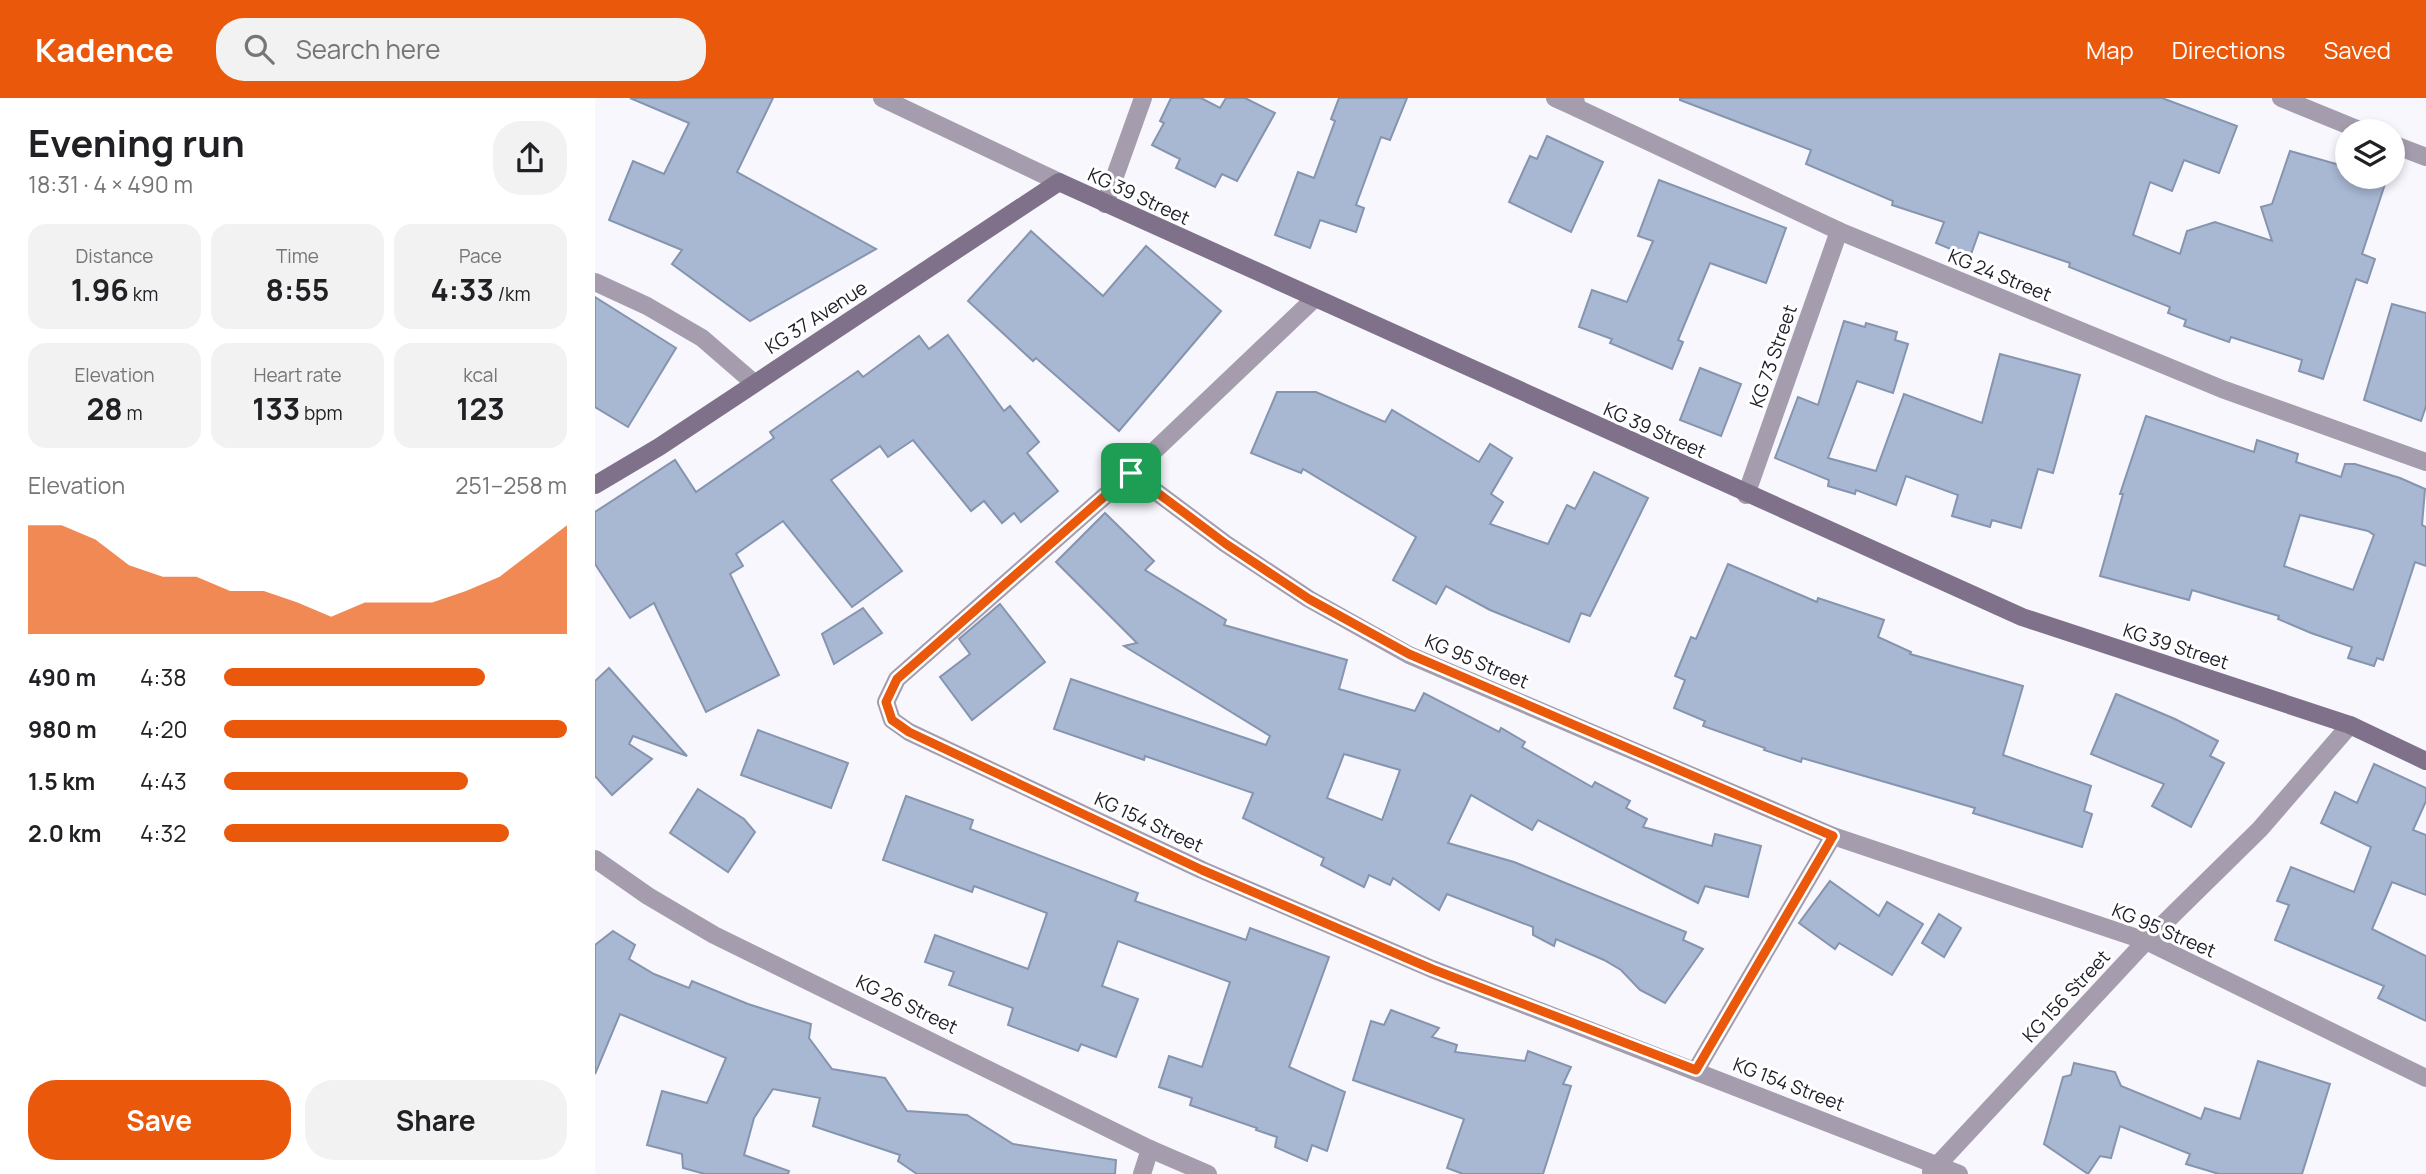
<!DOCTYPE html>
<meta charset="utf-8">
<style>
body{margin:0;font-family:Manrope,sans-serif;background:#f2f2f2;color:#202124;height:100vh;display:flex;flex-direction:column;font-size:26px;white-space:nowrap}
*{box-sizing:border-box;margin:0}
p{font-size:23px;color:#757577}
.icon{flex:none;width:38px;height:38px;fill:none;stroke:currentColor;stroke-width:2;stroke-linecap:round;stroke-linejoin:round}
.map{position:relative;flex:1;overflow:hidden}
.details{display:flex;flex-direction:column;background:#fff;width:595px}
.details>*{flex:none}
.tools{position:absolute;left:1740px;top:21px;display:grid;gap:14px}
.tools a{display:grid;place-items:center;width:70px;height:70px;border-radius:50%;background:#fff;box-shadow:0 4px 10px #0003;font-size:35px}
.pin{position:absolute;display:grid;place-items:center;width:60px;height:60px;color:#fff;margin:-30px;border-radius:14px;box-shadow:0 4px 10px #0006}
.round{display:grid;place-items:center;flex:none;width:74px;height:74px;border-radius:28px;background:#f2f2f2}
.overview{display:flex;align-items:center;justify-content:space-between;height:119px;padding:0 28px}
h1{font-size:38px;font-weight:700;line-height:52px}
.metrics{display:grid;grid-template-columns:repeat(3,1fr);gap:10px;height:119px;padding:7px 28px}
.metrics div{display:grid;align-content:center;border-radius:18px;background:#f2f2f2;text-align:center}
.metrics b{font-size:30px;font-weight:700}
.metrics small{font-size:19px;font-weight:400}
.metrics p{font-size:19px}
.chart{height:196px;padding:14px 28px}
.chart p{display:flex;justify-content:space-between}
.chart svg{width:100%;height:126px;margin-top:7px;fill:#ea580c;opacity:.7}
.cta{display:flex;gap:14px;margin-top:auto;padding:14px 28px}
.cta a{flex:1;height:80px;border-radius:28px;background:#ea580c;color:#fff;font-size:28px;font-weight:700;line-height:80px;text-align:center}
.cta a+a{background:#f2f2f2;color:#202124}
ul{padding:0 28px;list-style:none;font-size:23px}
li{display:grid;grid-template-columns:112px 84px 1fr;align-items:center;height:52px}
li i{height:18px;border-radius:9px;background:#ea580c}
header{display:flex;align-items:center;gap:42px;box-sizing:border-box;height:98px;padding:0 35px;background:#ea580c;color:#fff}
header strong{font-size:33px}
nav{display:flex;gap:38px;margin-inline-start:auto;font-size:24px}
.search{width:490px;height:63px;background:#f2f2f2;display:flex;align-items:center;gap:18px;box-sizing:border-box;padding:0 24px;border-radius:28px;color:#757577;font-size:26px}
main{display:flex;flex:1;min-height:0}
.map>svg:first-child{display:block}
.building{fill:#a8b8d3;stroke:#8594af;stroke-width:2;fill-rule:evenodd}
.lines{fill:none;stroke-linecap:round;stroke-linejoin:round}
.street{stroke:#a59dad;stroke-width:18}
.secondary{stroke:#7e7189;stroke-width:18}
.route-casing{stroke:#fff;stroke-width:14}
.route{stroke:#ea580c;stroke-width:9}
.labels{text-anchor:middle;stroke-width:6;stroke-linejoin:round;paint-order:stroke}
.street-label{font-size:19px;fill:#1d1d28;stroke:#fff}
</style>
<header>
<strong>Kadence</strong>
<div class="search"><svg class="icon" aria-label="search" viewBox="0 0 24 24"><circle cx="10" cy="10" r="6"/><path d="M15 15l6 6"/></svg>Search here</div>
<nav><a>Map</a><a>Directions</a><a>Saved</a></nav>
</header>
<main>
<section class="details">
<div class="overview"><div><h1>Evening run</h1><p>18:31 · 4 × 490 m</p></div><a class="round"><svg class="icon" aria-label="share" viewBox="0 0 24 24"><path d="M12 15V3M7 8l5-5 5 5M5 13v7h14v-7"/></svg></a></div>
<div class="metrics">
<div><p>Distance</p><b>1.96<small> km</small></b></div>
<div><p>Time</p><b>8:55</b></div>
<div><p>Pace</p><b>4:33<small> /km</small></b></div>
</div>
<div class="metrics">
<div><p>Elevation</p><b>28<small> m</small></b></div>
<div><p>Heart rate</p><b>133<small> bpm</small></b></div>
<div><p>kcal</p><b>123</b></div>
</div>
<div class="chart"><p><span>Elevation</span>251–258 m</p>
<svg viewBox="0 0 160 44" preserveAspectRatio="none"><path d="M0 44V6L10 6L20 11L30 20L40 24L50 24L60 29L70 29L80 33L90 38L100 33L110 33L120 33L130 29L140 24L150 15L160 6V44z"/></svg>
</div>
<ul>
<li><b>490 m</b>4:38<i style="width:76%"></i></li>
<li><b>980 m</b>4:20<i style="width:100%"></i></li>
<li><b>1.5 km</b>4:43<i style="width:71%"></i></li>
<li><b>2.0 km</b>4:32<i style="width:83%"></i></li>
</ul>
<div class="cta"><a>Save</a><a>Share</a></div>
</section>
<div class="map">
<svg width="1831" height="1076" viewBox="0 0 1831 1076">
<rect width="100%" height="100%" fill="#f7f7fd"/>
<g class="building">
<path d="M35,0H178L142,74L281,151L155,223L77,166L87,152L14,122L38,63L69,76L94,25Z"/>
<path d="M576,0H606L625,10L631,0H650L680,15L642,83L627,76L620,89L581,70L585,61L557,47L569,25L565,23Z"/>
<path d="M744,0H812L795,42L786,39L761,107L769,110L761,134L725,122L715,150L680,137L703,74L719,80L740,23L736,21Z"/>
<path d="M1085,0H1567L1642,28L1624,75L1589,62L1577,93L1555,84L1538,137L1585,156L1592,133L1620,124L1677,143L1666,109L1677,106L1695,53L1752,69V79H1768L1790,86L1767,156L1780,161L1772,185L1761,181L1728,281L1704,273L1707,262L1636,239L1634,244L1589,228L1591,222L1573,215L1575,209L1474,169L1475,165L1384,134L1375,159L1341,145L1349,124L1297,107L1298,103L1211,66L1216,52L1085,2Z"/>
<path d="M952,38L1008,64L976,134L914,104L935,58L942,61Z"/>
<path d="M1064,82L1191,130L1171,185L1115,165L1083,242L1088,244L1077,271L1015,245L1017,241L984,229L997,192L1032,204L1058,143L1043,138Z"/>
<path d="M436,133L508,198L551,148L626,213L524,333L441,260L438,263L373,203Z"/>
<path d="M0,199L81,250L33,329L0,309Z"/>
<path d="M1797,206L1831,215V308L1826,323L1769,302Z"/>
<path d="M1249,223L1270,229L1271,225L1302,234L1300,242L1313,246L1298,295L1262,283L1233,360L1281,373L1309,296L1387,325L1405,256L1485,277L1458,375L1443,371L1426,430L1397,422L1395,429L1357,418L1363,397L1311,378L1301,407L1261,392L1260,396L1233,388L1234,382L1180,360L1203,299L1223,307Z"/>
<path d="M353,237L409,313L415,308L444,344L432,355L463,393L426,424L419,415L407,425L389,403L376,413L318,342L293,359L285,348L236,382L307,473L257,509L188,423L141,456L148,468L135,476L184,577L111,614L59,505L35,520L0,466V414L80,362L101,394L179,340L175,334L263,273L268,279L324,238L334,251Z"/>
<path d="M1105,270L1146,286L1126,338L1085,322Z"/>
<path d="M682,294H721L790,324L797,312L884,364L895,346L917,360L896,396L908,404L895,426L953,446L972,407L980,411L999,374L1053,400L995,518L986,515L974,544L895,512L851,488L841,506L798,482L821,439L708,371L706,375L656,355Z"/>
<path d="M1551,318L1659,354L1662,342L1703,356L1701,364L1746,379L1750,366H1760L1805,380L1830,391L1827,427L1831,429V468L1820,464L1788,562L1782,560L1779,568L1753,560L1757,549L1716,535L1683,521L1684,518L1597,492L1594,502L1505,478L1528,396H1525ZM1705,417L1773,433L1779,437L1758,492L1689,468Z"/>
<path d="M510,415L559,463L550,472L631,522L629,527L752,562L744,591L820,613L829,595L904,634L906,630L930,644L927,649L997,689L1000,684L1035,703L1031,710L1052,721L1048,729L1117,748L1120,736L1166,748L1153,799L1110,788L1103,805L943,722L937,732L876,697L853,745L919,764L1091,834L1088,842L1108,851L1070,905L1045,892L1026,872L1009,862L961,841L959,848L938,837V829L852,796L844,812L798,780L795,787L774,777L769,789L726,767L729,760L648,720L658,695L550,658L549,662L459,631L476,581L671,647L675,638L529,548L542,545L461,464ZM749,656L805,672L787,722L732,700Z"/>
<path d="M1133,466L1222,504L1223,500L1289,522L1283,539L1316,554L1315,556L1428,588L1408,657L1496,688L1489,713L1497,716L1487,749L1378,715L1380,710L1207,660L1206,664L1169,652L1170,650L1108,628L1110,623L1079,610L1090,582L1080,578L1096,539L1101,541Z"/>
<path d="M405,506L450,564L377,622L345,579L375,556L364,541Z"/>
<path d="M268,510L287,535L239,566L227,536Z"/>
<path d="M14,570L92,658L38,638L34,646L57,661L17,697L0,678V583Z"/>
<path d="M1521,596L1580,621L1623,643L1615,658L1629,665L1596,729L1557,708L1569,686L1496,656Z"/>
<path d="M163,632L253,665L236,710L146,677Z"/>
<path d="M1779,666L1831,690V703L1818,732L1831,737V797L1797,784L1777,831L1831,858V923L1783,900L1789,888L1680,842L1694,807L1682,803L1696,769L1759,794L1776,749L1726,725L1740,694L1762,705Z"/>
<path d="M103,691L149,721L160,734L133,774L75,735Z"/>
<path d="M311,698L378,722L375,731L543,795L540,803L651,842L655,830L734,859L694,969L750,994L732,1053L717,1047L712,1063L680,1049L682,1039L661,1032L662,1030L595,1007L597,1000L564,989L574,958L607,969L635,884L523,843L507,888L543,901L521,959L486,946L483,953L413,927L418,910L354,887L359,874L330,864L340,837L433,871L452,815L379,788L377,794L288,762Z"/>
<path d="M1235,783L1284,818L1292,804L1328,826L1297,877L1244,845L1240,851L1204,825Z"/>
<path d="M1344,816L1366,830L1349,859L1327,845Z"/>
<path d="M18,833L40,847L34,861L59,876L94,890L97,883L153,906L216,926L214,940L237,971L290,980L312,1013L372,1017L418,1046L521,1062L520,1076H322L303,1063L305,1057L218,1028L225,1000L178,991L159,1020L149,1057L194,1073L193,1076H110L88,1070L87,1056L52,1047L67,993L112,1005L131,960L25,916L0,976V847Z"/>
<path d="M796,912L844,930L837,939L862,947L860,954L930,963L933,953L976,969L968,986L976,988L948,1076H868L852,1070L869,1021L758,982L776,923L789,927Z"/>
<path d="M1663,963L1735,986L1707,1076H1624L1591,1066L1595,1056L1525,1028L1516,1060L1505,1058L1493,1076L1449,1046L1468,979L1476,977L1479,965L1520,974L1526,988L1606,1021L1610,1010L1645,1021Z"/>
</g>
<g class="lines">
<g class="street">
<path d="M287,0L464,84"/>
<path d="M960,0L982,10"/>
<path d="M980,0L982,10L1244,133L1627,291L1831,364"/>
<path d="M1686,0L1767,33"/>
<path d="M1797,46L1831,59"/>
<path d="M510,106L548,0"/>
<path d="M0,184L52,208L107,240L159,285"/>
<path d="M719,201L536,375L302,581L291,604L297,622L314,634L607,772L837,871L1364,1076"/>
<path d="M536,375L631,446L714,501L814,557L1238,738L1551,843L1831,980"/>
<path d="M1151,397L1244,133"/>
<path d="M0,761L53,798L119,837L555,1051L613,1076"/>
<path d="M1101,972L1238,738"/>
<path d="M1336,1074L1551,843L1665,731L1755,627"/>
<path d="M547,1076L555,1051"/>
</g>
<path class="secondary" d="M0,387L64,349L464,84L1427,519L1755,627L1831,663"/>
</g>
<g class="lines">
<g class="route-casing">
<path id="route" d="M536,375L631,446L714,501L814,556L1238,738L1101,972L837,871L607,772L314,634L297,622L291,604L302,581Z"/>
</g>
<use href="#route" class="route"/>
</g>
<g class="labels">
<g class="street-label">
<text transform="translate(544 98) rotate(25)" y="7">KG 39 Street</text>
<text transform="translate(1405 177) rotate(22)" y="7">KG 24 Street</text>
<text transform="translate(221 219) rotate(-33)" y="7">KG 37 Avenue</text>
<text transform="translate(1178 258) rotate(-71)" y="7">KG 73 Street</text>
<text transform="translate(1060 332) rotate(24)" y="7">KG 39 Street</text>
<text transform="translate(1581 548) rotate(18)" y="7">KG 39 Street</text>
<text transform="translate(882 563) rotate(23)" y="7">KG 95 Street</text>
<text transform="translate(554 724) rotate(25)" y="7">KG 154 Street</text>
<text transform="translate(1569 832) rotate(23)" y="7">KG 95 Street</text>
<text transform="translate(1471 898) rotate(-47)" y="7">KG 156 Street</text>
<text transform="translate(312 906) rotate(26)" y="7">KG 26 Street</text>
<text transform="translate(1194 986) rotate(21)" y="7">KG 154 Street</text>
</g>
</g>
</svg>
<div class="tools">
<a><svg class="icon" aria-label="layers" viewBox="0 0 24 24"><path d="M12 4l9 5-9 5-9-5zM3 14l9 5 9-5"/></svg></a>
</div>
<div class="pin" style="left:536px;top:375px;background:#1e9e55"><svg class="icon" aria-label="arrive" viewBox="0 0 24 24"><path d="M6 21V4h12l-3 4 3 4H6"/></svg></div>
</div>
</main>
